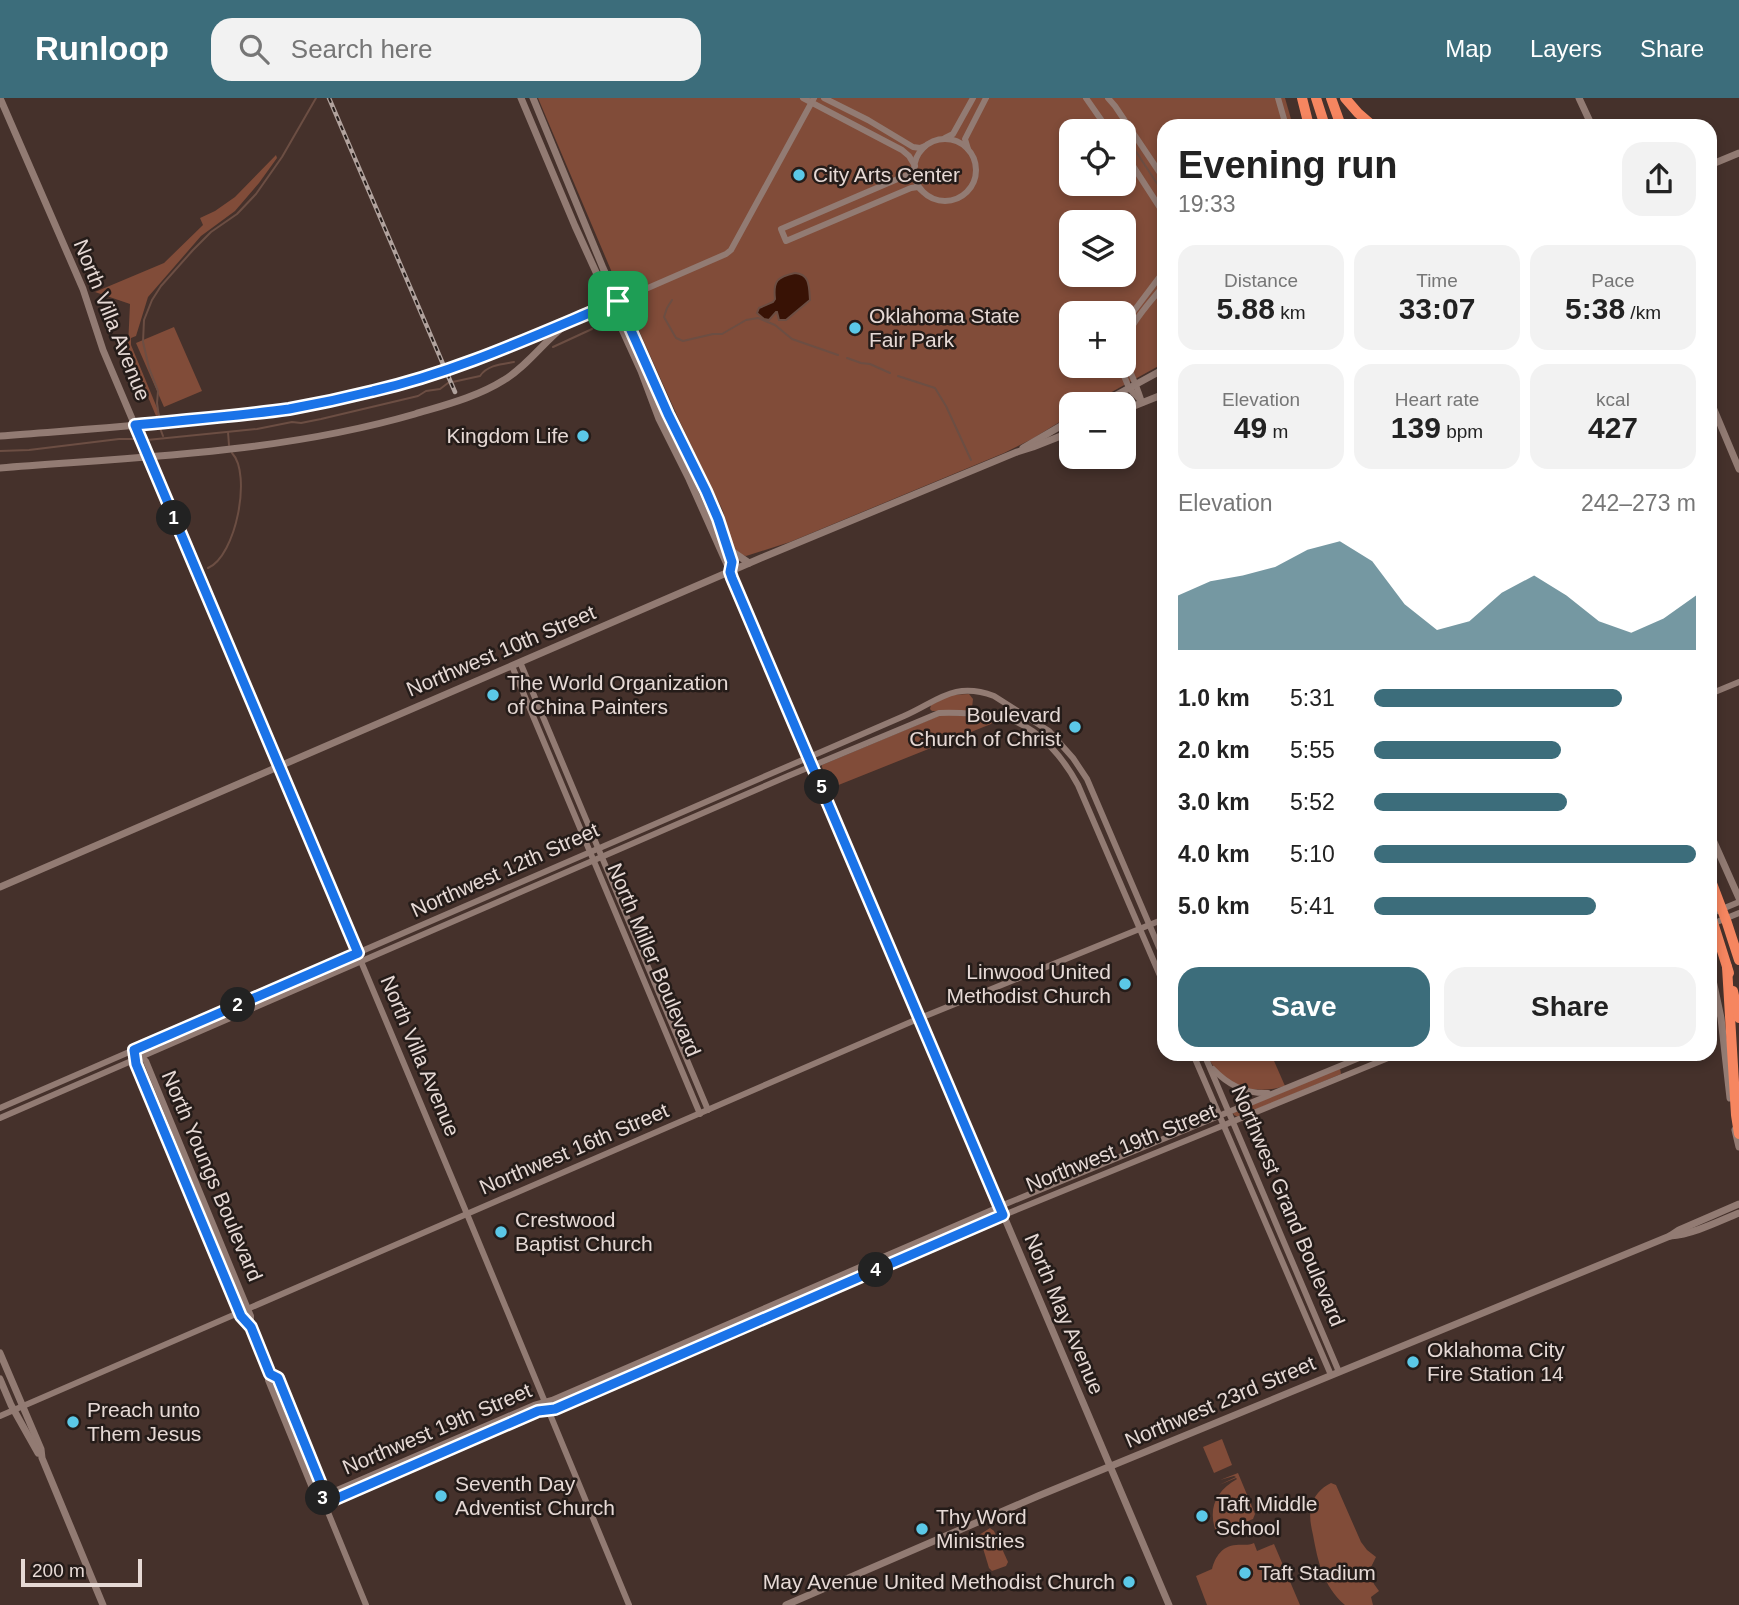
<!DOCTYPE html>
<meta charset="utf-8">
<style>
body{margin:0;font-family:Arial,sans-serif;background:#f2f2f2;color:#222;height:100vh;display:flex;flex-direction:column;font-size:26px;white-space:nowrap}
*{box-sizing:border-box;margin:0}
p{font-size:23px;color:#767676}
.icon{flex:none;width:38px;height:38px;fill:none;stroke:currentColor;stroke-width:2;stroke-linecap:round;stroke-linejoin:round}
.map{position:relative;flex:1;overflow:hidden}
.side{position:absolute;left:1157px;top:21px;width:560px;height:942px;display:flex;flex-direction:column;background:#fff;border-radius:21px;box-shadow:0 4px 10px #0003}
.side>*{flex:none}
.controls{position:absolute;left:1059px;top:21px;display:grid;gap:14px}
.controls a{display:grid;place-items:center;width:77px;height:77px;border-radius:14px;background:#fff;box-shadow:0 4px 10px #0003;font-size:35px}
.scale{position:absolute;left:21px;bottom:18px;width:121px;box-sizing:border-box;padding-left:7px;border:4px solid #e6d9d5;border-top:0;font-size:19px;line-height:24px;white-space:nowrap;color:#e6d9d5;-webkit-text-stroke:5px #251c19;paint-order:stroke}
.pin{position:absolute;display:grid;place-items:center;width:60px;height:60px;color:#fff;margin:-30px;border-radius:14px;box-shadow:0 4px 10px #0006}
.km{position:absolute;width:35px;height:35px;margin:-18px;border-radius:50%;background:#222;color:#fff;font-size:19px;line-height:35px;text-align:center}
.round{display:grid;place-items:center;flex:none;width:74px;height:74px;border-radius:21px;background:#f2f2f2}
.overview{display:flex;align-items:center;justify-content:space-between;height:119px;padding:0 21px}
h1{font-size:38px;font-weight:800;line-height:52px}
.stats{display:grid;grid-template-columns:repeat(3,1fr);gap:10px;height:119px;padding:7px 21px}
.stats div{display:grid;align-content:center;border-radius:18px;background:#f2f2f2;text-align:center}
.stats b{font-size:30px;font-weight:800}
.stats small{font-size:19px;font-weight:400}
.stats p{font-size:19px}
.chart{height:196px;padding:14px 21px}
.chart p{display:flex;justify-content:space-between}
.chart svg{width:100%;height:126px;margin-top:7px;fill:#3c6d7b;opacity:.7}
.cta{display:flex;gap:14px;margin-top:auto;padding:14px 21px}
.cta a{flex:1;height:80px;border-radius:21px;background:#3c6d7b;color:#fff;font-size:28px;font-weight:800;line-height:80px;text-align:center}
.cta a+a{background:#f2f2f2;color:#222}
ul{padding:0 21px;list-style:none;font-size:23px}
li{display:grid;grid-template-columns:112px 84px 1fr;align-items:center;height:52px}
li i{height:18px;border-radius:9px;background:#3c6d7b}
header{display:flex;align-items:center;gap:42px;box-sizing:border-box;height:98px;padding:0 35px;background:#3c6d7b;color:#fff}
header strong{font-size:33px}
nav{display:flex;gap:38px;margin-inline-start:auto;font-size:24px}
.search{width:490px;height:63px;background:#f2f2f2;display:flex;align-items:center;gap:18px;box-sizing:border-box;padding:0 24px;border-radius:21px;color:#767676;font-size:26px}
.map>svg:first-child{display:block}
.green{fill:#814c39;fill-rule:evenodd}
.water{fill:#381205;stroke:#6c4e43;stroke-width:2}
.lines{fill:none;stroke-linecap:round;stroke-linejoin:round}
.stream{stroke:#6c4e43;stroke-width:2}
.tertiary{stroke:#927b73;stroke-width:6}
.secondary{stroke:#927b73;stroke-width:7}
.motorway{stroke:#f68660;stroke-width:10}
.rail-casing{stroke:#b1a29d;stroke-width:4.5}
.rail{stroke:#251c19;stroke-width:2;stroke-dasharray:5;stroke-linecap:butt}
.route-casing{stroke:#fff;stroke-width:14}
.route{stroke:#1a73e8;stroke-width:9}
.poi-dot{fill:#5bc8e7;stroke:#251c19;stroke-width:2.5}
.labels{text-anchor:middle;stroke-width:5;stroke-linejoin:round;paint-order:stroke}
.poi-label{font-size:21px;fill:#e6d9d5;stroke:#251c19;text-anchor:start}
.street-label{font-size:21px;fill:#e6d9d5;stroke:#251c19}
</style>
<header>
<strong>Runloop</strong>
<div class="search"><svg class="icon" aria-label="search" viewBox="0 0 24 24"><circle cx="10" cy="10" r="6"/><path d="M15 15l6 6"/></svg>Search here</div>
<nav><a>Map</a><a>Layers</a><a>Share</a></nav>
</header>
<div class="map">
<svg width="1739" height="1507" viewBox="0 0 1739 1507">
<rect width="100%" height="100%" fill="#45312b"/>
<g class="green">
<path d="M538,0H1285L1293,28H1164V265L1090,306H1071V317L1032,341L1004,355L790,444L746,458L742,457L733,451L723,413L680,324L640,235L633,217L632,210L634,207L627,192L622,191L616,184ZM1071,33H1124V86H1071ZM1071,124H1124V177H1071ZM1071,215H1124V268H1071Z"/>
<path d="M276,57L277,60L259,85L235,113L201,138L148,199L136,238L131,240V247L160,317L156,318L133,263L128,248L130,206L95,194L164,165L203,127L200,120L215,113L235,99Z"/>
<path d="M174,229L202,293L164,309L136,245Z"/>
<path d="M969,596L973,601L972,610L970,613H932L930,611L931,607L950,597Z"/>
<path d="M941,617H953L993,621L994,622L991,626L831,690L822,669V667Z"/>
<path d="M1207,956H1271L1285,988C1254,998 1219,988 1207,956Z"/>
<path d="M1340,970L1341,976L1238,1019L1234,1017L1233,1015Z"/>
<path d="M850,1176L852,1180L696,1248L693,1245Z"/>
<path d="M1222,1341L1232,1367L1214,1375L1203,1349Z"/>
<path d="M1238,1375L1255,1416L1253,1421L1217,1436C1207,1413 1215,1393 1237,1381L1236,1380L1219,1387L1236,1379L1234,1378L1220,1382Z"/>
<path d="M1331,1385L1336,1387L1361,1444L1367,1452L1376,1459L1369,1473L1374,1486L1379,1493L1371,1499L1373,1507H1345C1323,1488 1318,1464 1313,1437C1311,1428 1309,1419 1311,1410C1313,1398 1321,1390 1331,1385Z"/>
<path d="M990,1430L994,1433L1008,1464L1006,1468L992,1473L989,1470L979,1437Z"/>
<path d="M1254,1445L1257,1453L1274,1446L1300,1507H1207L1196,1478L1212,1471C1215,1459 1222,1448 1236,1447C1244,1446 1247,1448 1254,1445Z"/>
</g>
<path class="water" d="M795,175C810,176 809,189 810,202L786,222H779L777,214H776L769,222L764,221L757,215L759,210L773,204L775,201C773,183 777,179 795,175Z"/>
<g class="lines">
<g class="stream">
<path d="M1127,40L1164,96"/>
<path d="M672,202L667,210L664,219L676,240L683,243L713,236H722L746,222L758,220L775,227L792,241L838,257"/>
<path d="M553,249L592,231"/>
<path d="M847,260L861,265L870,266L890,275"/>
<path d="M898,278L935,290L946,308L971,362"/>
<path d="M159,319L157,305L158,293L149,270L143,244L144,222L152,202L161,188L193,152L211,134L237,116L256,96L282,59L316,0"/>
<path d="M160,330L163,338"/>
<path d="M228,334L229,347"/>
<path d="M147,342L257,331L292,324L301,325L321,321L418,298L426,293L440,291L448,285L480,278C487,267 502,266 514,264"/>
<path d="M0,353L29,352L119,341H134"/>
<path d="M208,470C236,458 252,376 232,355"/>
</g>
<g class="tertiary">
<path d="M803,0L902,52L909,58L915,68"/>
<path d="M824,0L868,22L913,49L920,50L925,48"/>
<path d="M1086,0L1109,33"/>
<path d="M1108,0L1115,8L1164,81"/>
<path d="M1278,0L1286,28"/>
<path d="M1114,33L1127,26"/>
<path d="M945,40L953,36L973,0"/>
<circle cx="945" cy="72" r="31"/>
<path d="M968,51L965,41L986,0"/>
<path d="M1124,54L1164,116"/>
<path d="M914,71L907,77L781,131L786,143L911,90L918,89L921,92"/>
<path d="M618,203L726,156L731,152L814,0"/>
<path d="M1124,226L1164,173"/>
<path d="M1120,268L1129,290L1141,303"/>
<path d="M1142,305C1138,289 1129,274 1125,258C1120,234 1150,205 1164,187"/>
<path d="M520,564L708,1012"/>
<path d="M512,568L700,1016"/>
<path d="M1710,596L1739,584"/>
<path d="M279,668L467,1116L629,1507"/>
<path d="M1710,816L1739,804"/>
<path d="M1712,826L1739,815"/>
<path d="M1193,956L1331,1277"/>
<path d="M1204,956L1339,1274"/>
<path d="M135,957L136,966L240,1215L243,1222L251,1229"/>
<path d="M141,958L146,963L248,1211L251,1218V1229L270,1276L268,1282L315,1397L323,1402"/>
<path d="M1213,971C1228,987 1246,996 1268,995"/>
<path d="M0,1010L904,618C938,603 954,583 994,598L1049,633L1073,660L1087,681L1164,861"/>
<path d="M0,1020L788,678L939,615C952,614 964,615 977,616C989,617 1002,618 1014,623C1042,634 1064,661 1078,687L1164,887"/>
<path d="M270,1276L278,1280L323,1391V1402L366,1507"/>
<path d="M0,1318L913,923L1164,821"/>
<path d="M323,1402H333L538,1313L554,1311L999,1119L1398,956"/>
<path d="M323,1402L330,1395L534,1307L552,1302L1008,1105L1369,956"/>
</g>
<g class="secondary">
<path d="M0,0L83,191L103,252L279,668"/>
<path d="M521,0L575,128L641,273L659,321L689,381L730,473L1169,1507"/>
<path d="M533,0L603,170L668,316L714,410L732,464L731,473"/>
<path d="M1579,0L1592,28"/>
<path d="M1710,67L1739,55"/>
<path d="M1710,302L1739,371"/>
<path d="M1100,306L1164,271"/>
<path d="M1124,312L1164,296"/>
<path d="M0,338C125,328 252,322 374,293C423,281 469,263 515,245C550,231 584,218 618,203"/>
<path d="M1023,350L1071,322"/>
<path d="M0,370C139,359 280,355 415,316C445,307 477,299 504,282C525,270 543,245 563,229"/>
<path d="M727,450L749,465"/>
<path d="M1710,735L1739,800"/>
<path d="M0,789L761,460L1017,354L1033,349L1071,334"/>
<path d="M1710,868L1721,920L1730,1000"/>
<path d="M1735,1032L1739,1049"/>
<path d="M1670,1138C1694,1136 1717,1124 1739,1115"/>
<path d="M0,1255L41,1351L42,1360L103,1507"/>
<path d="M0,1281L11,1307L38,1355"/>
<path d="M786,1507L1038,1398L1670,1138L1679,1132L1739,1106"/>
</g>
<g class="motorway">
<path d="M1302,0L1309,28"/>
<path d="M1316,0L1325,28"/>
<path d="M1331,0L1341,28"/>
<path d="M1345,0L1358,15L1373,28"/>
<path d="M1710,780L1727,825L1739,862"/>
<path d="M1710,815L1729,875"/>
<path d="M1727,869L1736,1017L1739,1036"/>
<path d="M1733,893L1739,920"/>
</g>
<g class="rail-casing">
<path id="rail" d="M329,0L455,294"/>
</g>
<use href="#rail" class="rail"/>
</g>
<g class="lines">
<g class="route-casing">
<path id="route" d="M618,203L668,316L706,393L718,421L732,464L730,474L732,480L1003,1117L555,1311L538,1313L333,1402H323V1391L278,1280L270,1276L251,1229L241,1218L136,966L134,952L358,855L135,327C186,322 238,318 289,311C317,306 345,300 373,293C457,274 538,236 618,203Z"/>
</g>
<use href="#route" class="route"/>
</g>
<g class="poi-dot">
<circle cx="799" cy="77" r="7"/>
<circle cx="855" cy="230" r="7"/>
<circle cx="583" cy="338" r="7"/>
<circle cx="493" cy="597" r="7"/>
<circle cx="1075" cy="629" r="7"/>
<circle cx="1125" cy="886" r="7"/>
<circle cx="501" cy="1134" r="7"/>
<circle cx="1413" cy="1264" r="7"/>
<circle cx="73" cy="1324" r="7"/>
<circle cx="441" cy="1398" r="7"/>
<circle cx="1202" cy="1418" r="7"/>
<circle cx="922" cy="1431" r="7"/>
<circle cx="1245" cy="1475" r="7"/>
<circle cx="1129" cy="1484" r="7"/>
</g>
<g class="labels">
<g class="poi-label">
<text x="813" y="84">City Arts Center</text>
<text x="869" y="225">Oklahoma State<tspan x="869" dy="24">Fair Park</tspan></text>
<text x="569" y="345" text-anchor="end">Kingdom Life</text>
<text x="507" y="592">The World Organization<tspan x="507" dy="24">of China Painters</tspan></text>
<text x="1061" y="624" text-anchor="end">Boulevard<tspan x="1061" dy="24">Church of Christ</tspan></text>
<text x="1111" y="881" text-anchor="end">Linwood United<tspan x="1111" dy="24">Methodist Church</tspan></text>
<text x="515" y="1129">Crestwood<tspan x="515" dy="24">Baptist Church</tspan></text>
<text x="1427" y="1259">Oklahoma City<tspan x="1427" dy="24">Fire Station 14</tspan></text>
<text x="87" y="1319">Preach unto<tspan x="87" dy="24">Them Jesus</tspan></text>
<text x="455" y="1393">Seventh Day<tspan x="455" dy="24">Adventist Church</tspan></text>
<text x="1216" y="1413">Taft Middle<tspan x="1216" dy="24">School</tspan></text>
<text x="936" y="1426">Thy Word<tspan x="936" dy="24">Ministries</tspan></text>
<text x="1259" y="1482">Taft Stadium</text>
<text x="1115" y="1491" text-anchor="end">May Avenue United Methodist Church</text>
</g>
<g class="street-label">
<text transform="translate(112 222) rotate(68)" y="7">North Villa Avenue</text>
<text transform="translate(501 553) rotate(-23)" y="7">Northwest 10th Street</text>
<text transform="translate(505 772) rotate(-24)" y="7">Northwest 12th Street</text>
<text transform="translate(654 862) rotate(67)" y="7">North Miller Boulevard</text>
<text transform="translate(420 958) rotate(67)" y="7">North Villa Avenue</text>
<text transform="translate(1121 1050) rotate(-22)" y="7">Northwest 19th Street</text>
<text transform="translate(574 1051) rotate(-23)" y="7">Northwest 16th Street</text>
<text transform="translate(212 1078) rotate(67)" y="7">North Youngs Boulevard</text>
<text transform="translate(1288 1108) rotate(67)" y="7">Northwest Grand Boulevard</text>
<text transform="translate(1064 1216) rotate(67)" y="7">North May Avenue</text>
<text transform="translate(1220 1304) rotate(-23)" y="7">Northwest 23rd Street</text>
<text transform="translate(437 1331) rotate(-23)" y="7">Northwest 19th Street</text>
</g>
</g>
</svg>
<div class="controls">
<a><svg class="icon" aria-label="locate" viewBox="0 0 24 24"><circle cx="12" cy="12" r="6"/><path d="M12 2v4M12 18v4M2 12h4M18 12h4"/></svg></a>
<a><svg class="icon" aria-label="layers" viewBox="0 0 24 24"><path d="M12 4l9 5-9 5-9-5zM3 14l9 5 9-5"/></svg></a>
<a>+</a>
<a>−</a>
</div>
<div class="scale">200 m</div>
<div class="pin" style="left:618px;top:203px;background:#1e9e55"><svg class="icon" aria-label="arrive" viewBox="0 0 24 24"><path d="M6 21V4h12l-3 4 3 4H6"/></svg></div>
<b class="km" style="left:174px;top:420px">1</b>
<b class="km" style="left:238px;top:907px">2</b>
<b class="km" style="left:323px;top:1400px">3</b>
<b class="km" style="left:876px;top:1172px">4</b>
<b class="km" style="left:822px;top:689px">5</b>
<section class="side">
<div class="overview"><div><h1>Evening run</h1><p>19:33</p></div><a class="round"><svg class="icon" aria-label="share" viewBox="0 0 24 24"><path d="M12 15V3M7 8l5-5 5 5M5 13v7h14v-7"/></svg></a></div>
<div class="stats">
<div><p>Distance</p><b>5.88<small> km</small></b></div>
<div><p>Time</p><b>33:07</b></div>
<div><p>Pace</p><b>5:38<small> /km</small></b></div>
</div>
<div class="stats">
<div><p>Elevation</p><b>49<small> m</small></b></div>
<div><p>Heart rate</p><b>139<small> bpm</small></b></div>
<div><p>kcal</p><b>427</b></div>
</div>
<div class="chart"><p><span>Elevation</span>242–273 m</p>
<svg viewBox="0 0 160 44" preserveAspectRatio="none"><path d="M0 44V25L10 20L20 18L30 15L40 9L50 6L60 13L70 28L80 37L90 34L100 24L110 18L120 25L130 34L140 38L150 33L160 25V44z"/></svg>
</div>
<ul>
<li><b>1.0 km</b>5:31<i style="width:77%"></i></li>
<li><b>2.0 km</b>5:55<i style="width:58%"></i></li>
<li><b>3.0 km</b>5:52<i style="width:60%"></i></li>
<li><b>4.0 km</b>5:10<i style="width:100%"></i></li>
<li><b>5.0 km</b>5:41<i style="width:69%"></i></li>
</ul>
<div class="cta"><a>Save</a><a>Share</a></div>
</section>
</div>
